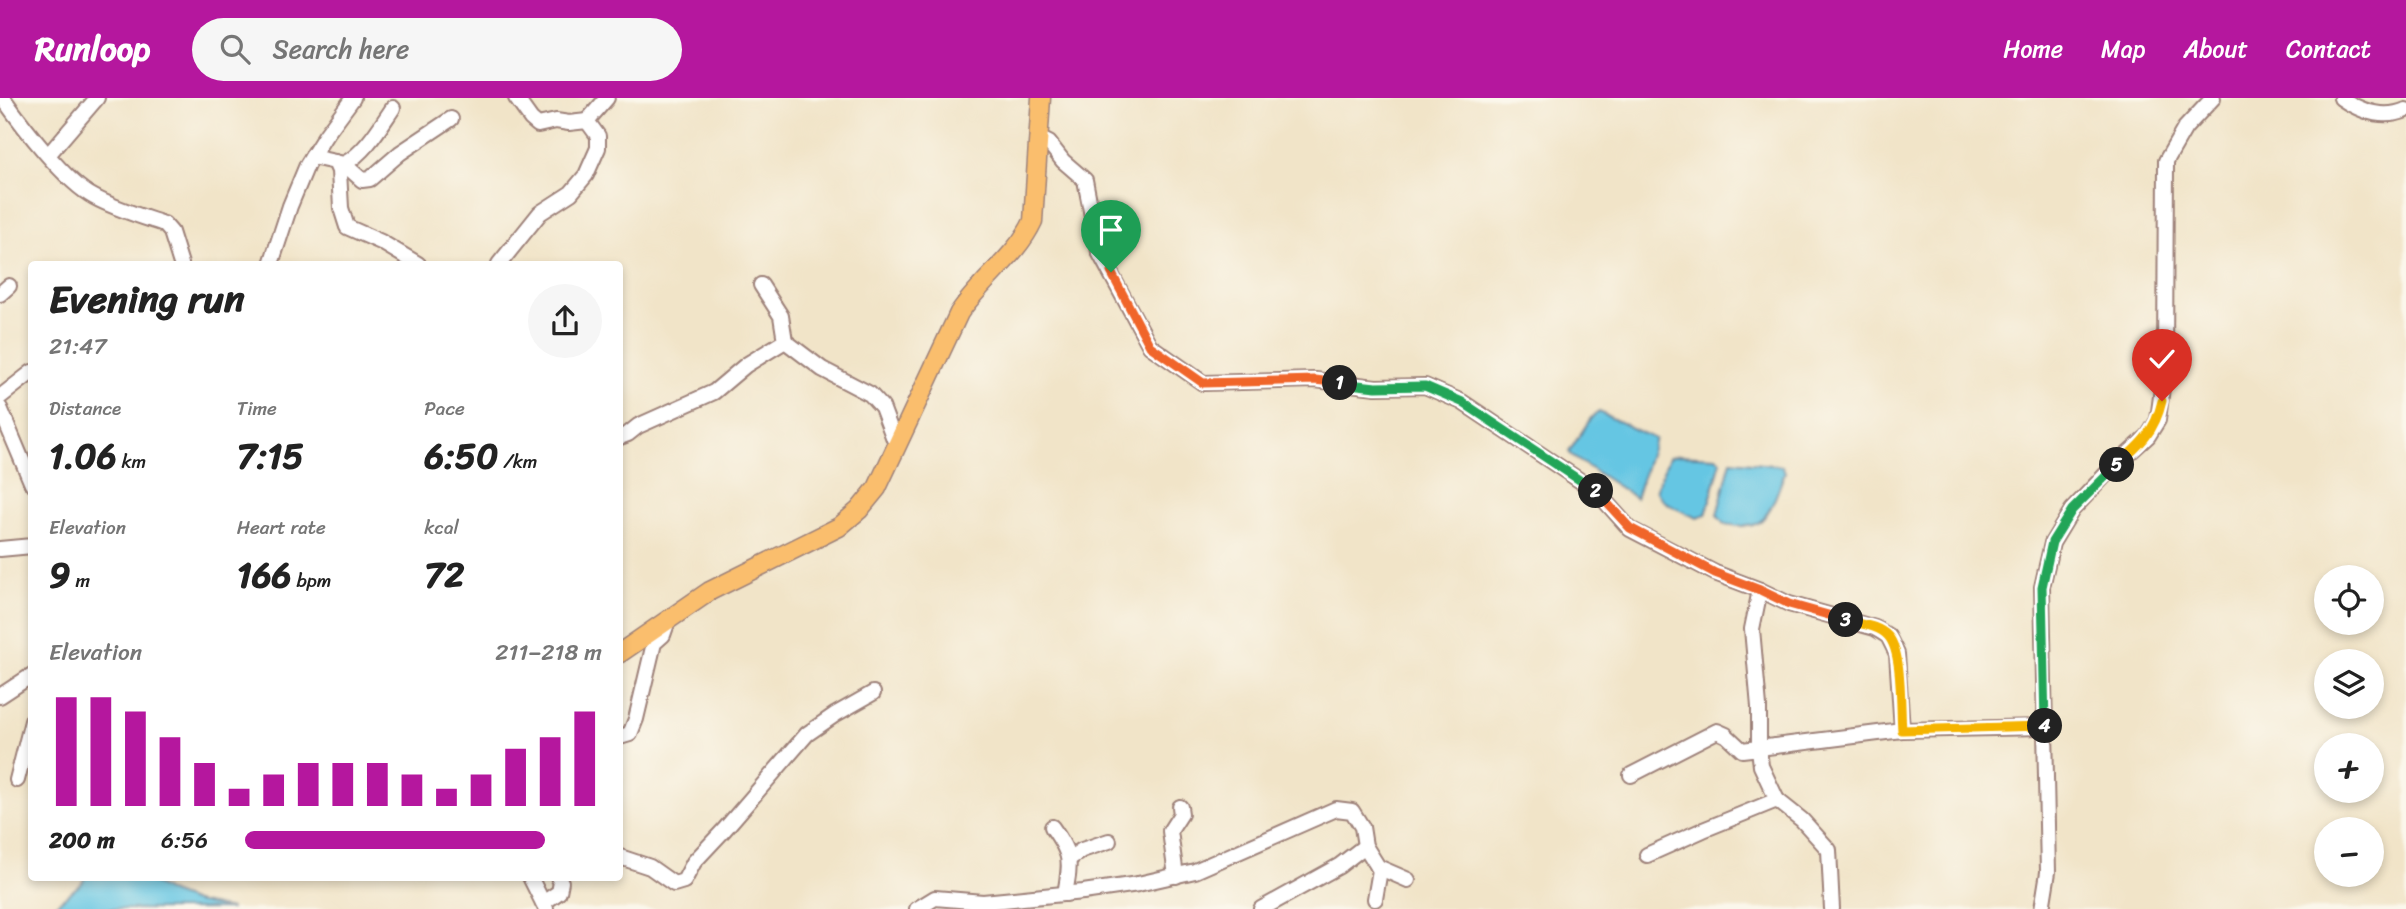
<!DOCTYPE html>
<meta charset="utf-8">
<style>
body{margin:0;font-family:Sriracha,sans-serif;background:#f6f6f6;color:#222;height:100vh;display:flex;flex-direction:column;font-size:26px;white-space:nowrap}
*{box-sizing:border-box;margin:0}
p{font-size:23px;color:#767676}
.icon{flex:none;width:38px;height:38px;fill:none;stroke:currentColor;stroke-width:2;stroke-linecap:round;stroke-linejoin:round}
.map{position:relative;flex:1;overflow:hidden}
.details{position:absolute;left:28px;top:163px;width:595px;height:620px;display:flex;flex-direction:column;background:#fff;border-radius:7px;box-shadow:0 4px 10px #0003}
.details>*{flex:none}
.buttons{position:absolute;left:2314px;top:467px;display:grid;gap:14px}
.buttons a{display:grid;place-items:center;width:70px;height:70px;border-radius:50%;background:#fff;box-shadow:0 4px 10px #0003;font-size:35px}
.pin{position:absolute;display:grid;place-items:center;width:60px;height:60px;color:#fff;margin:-72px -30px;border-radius:50% 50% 50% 0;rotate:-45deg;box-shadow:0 0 7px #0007}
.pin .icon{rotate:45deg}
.km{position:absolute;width:35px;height:35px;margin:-18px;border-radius:50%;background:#222;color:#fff;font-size:19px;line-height:35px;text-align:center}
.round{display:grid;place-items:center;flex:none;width:74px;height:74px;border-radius:37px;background:#f6f6f6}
.overview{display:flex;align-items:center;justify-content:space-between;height:119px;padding:0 21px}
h1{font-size:38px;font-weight:700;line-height:52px}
.figures{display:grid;grid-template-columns:repeat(3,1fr);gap:10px;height:119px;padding:7px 21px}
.figures div{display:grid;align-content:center}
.figures b{font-size:35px;font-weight:700}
.figures small{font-size:19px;font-weight:400}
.figures p{font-size:19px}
.chart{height:196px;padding:14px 21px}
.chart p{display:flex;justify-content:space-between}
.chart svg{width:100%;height:126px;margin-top:7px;stroke:#b5179e;stroke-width:6}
ul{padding:0 21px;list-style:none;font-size:23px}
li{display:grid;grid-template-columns:112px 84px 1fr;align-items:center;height:52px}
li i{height:18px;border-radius:9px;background:#b5179e}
header{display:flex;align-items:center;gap:42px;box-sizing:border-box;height:98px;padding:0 35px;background:#b5179e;color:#fff}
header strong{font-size:33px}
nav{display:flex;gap:38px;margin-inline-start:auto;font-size:24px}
.search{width:490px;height:63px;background:#f6f6f6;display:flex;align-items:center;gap:18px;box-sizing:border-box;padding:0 24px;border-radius:38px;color:#767676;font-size:26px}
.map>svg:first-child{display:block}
.water{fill:#65c6e3;stroke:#587287;stroke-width:2}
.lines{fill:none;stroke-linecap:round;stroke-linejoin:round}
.minor-casing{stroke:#9e827a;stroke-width:18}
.major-casing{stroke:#9e827a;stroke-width:21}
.minor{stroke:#fff;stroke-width:14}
.major{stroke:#fabe6d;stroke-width:18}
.split-1-casing{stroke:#fff;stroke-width:14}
.split-2-casing{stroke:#fff;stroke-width:14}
.split-3-casing{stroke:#fff;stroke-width:14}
.split-4-casing{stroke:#fff;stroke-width:14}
.split-5-casing{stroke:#fff;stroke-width:14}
.split-6-casing{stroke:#fff;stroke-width:14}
.split-1{stroke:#f0652b;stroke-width:9}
.split-2{stroke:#22a559;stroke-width:9}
.split-3{stroke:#f0652b;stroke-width:9}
.split-4{stroke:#f5b400;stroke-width:9}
.split-5{stroke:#22a559;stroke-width:9}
.split-6{stroke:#f5b400;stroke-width:9}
</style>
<header>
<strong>Runloop</strong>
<div class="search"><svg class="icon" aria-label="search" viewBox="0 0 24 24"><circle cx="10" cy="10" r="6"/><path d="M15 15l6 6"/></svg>Search here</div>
<nav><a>Home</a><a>Map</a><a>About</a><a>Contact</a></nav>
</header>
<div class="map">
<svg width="2406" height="811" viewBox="0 0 2406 811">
<rect width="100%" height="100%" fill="#fbf7ec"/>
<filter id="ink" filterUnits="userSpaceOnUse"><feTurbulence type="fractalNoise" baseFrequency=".0143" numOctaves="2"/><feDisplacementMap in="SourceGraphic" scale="14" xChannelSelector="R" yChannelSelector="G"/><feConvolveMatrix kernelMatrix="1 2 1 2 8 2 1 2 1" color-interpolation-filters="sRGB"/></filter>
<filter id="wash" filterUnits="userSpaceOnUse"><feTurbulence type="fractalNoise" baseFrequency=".00686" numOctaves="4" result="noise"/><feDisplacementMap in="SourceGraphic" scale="28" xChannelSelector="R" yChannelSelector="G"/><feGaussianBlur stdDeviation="1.57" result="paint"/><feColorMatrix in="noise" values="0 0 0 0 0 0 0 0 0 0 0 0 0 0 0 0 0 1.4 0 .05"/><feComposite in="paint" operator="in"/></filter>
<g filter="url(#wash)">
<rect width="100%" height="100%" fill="#f1e4c8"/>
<g class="water">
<path d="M1599,314L1655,341L1636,400L1573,359L1569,354L1591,320Z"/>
<path d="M1678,357L1716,359L1721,363L1706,417L1697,420C1683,413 1661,407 1656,391L1669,359Z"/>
<path d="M1731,363L1782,368L1785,374C1778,390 1771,422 1753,427C1745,430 1733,427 1724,426L1717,417Z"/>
<path d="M85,779H142L171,795L195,804L231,811H50L82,785Z"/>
</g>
</g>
<g filter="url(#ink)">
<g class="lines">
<g class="minor-casing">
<g id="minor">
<path d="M3,0C22,27 65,84 94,99C116,111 140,118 164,126L171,134L181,166"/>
<path d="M516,0L531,21L538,27L556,23L569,25L587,23"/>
<path d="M2341,0C2360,13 2383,22 2406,12"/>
<path d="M1039,40L1049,45L1063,63L1085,82L1099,154L1150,248L1203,285L1315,282L1376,289L1425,288L1462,304L1597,394L1630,431L1715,475L1760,492L1789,506L1875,530L1888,538L1897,556L1902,632"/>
<path d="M49,56L97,0"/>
<path d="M312,59L335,64L339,73L341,110L347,129L381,144L418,166"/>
<path d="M335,64L344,66L362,82L370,81L400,55L451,21"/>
<path d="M344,66C365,55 380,29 393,10"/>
<path d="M271,166L290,108L307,67L325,38L353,0"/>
<path d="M499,166L540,115L571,95L586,77L598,50V38L587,23L607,0"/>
<path d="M761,187L781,218L785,243L822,271L870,296L882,309L897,349"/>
<path d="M0,196L9,188"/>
<path d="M0,299L32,274"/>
<path d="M0,310L32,386"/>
<path d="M620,339L628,336L638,328L714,294L746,267L785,243"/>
<path d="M0,451L32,448"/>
<path d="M1760,492L1752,531L1759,609V650L1902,632L2045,629"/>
<path d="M0,598L32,577"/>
<path d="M620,639L630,636L636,621L654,545L663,537L669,520"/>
<path d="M1631,677L1717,633L1726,637L1742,652L1759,650L1761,668L1777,702"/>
<path d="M17,682L32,623"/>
<path d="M1052,729C1072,757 1071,763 1065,796"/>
<path d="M1647,757L1703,732L1777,702L1802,722L1829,752L1832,811"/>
<path d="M620,759L650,769L674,786L684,783L694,764L724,732L807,636L836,616L873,595"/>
<path d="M1069,761L1082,752L1109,743"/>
<path d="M1378,769L1408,782"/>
<path d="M1176,778L1170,733L1181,716L1180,709"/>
<path d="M530,779L546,811"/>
<path d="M543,805L559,794L561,784L558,779"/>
<path d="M917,811L935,800L983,804L1083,794L1138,786L1195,773L1336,711L1352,713L1362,729L1365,748L1380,772L1375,801"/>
<path d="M1261,811L1339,768L1365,748"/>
<path d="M2042,811L2048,774L2042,489L2052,445L2072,412L2109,373L2148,338L2158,322L2165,266L2166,63L2185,30L2213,0"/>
</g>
</g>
<g class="major-casing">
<path id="major" d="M620,555L710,493L839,429L859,412L877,390L959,215C981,182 1017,158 1033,123L1041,0"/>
</g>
<use href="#minor" class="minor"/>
<use href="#major" class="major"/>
</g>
</g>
<g class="lines" filter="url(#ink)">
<g class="split-1-casing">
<path id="split-1" d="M1111,174L1150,248L1203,285L1315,282L1340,285"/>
</g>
<g class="split-2-casing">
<path id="split-2" d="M1340,285L1376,289L1425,288L1462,304L1596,393"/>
</g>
<g class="split-3-casing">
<path id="split-3" d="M1596,393L1630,430L1715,475L1760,492L1789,506L1846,522"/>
</g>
<g class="split-4-casing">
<path id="split-4" d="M1846,522C1859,526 1878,527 1888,538C1903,554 1900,610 1902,632L2045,628"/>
</g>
<g class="split-5-casing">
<path id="split-5" d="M2045,628L2042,489L2052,444L2072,412L2117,367"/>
</g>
<g class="split-6-casing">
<path id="split-6" d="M2117,367C2140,347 2155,334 2162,303"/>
</g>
<use href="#split-1" class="split-1"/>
<use href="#split-2" class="split-2"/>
<use href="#split-3" class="split-3"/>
<use href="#split-4" class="split-4"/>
<use href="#split-5" class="split-5"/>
<use href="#split-6" class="split-6"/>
</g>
</svg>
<div class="buttons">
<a><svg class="icon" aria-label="locate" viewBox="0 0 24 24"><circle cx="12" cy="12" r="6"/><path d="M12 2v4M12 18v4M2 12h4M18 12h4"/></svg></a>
<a><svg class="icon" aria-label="layers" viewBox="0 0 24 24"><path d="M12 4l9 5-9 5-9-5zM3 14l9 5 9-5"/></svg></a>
<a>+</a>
<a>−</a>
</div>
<div class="pin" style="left:1111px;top:174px;background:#1e9e55"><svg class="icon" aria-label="arrive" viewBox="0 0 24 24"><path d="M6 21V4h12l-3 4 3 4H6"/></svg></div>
<div class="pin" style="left:2162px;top:303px;background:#d93025"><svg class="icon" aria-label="check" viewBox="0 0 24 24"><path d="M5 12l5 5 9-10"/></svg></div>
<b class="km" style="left:1340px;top:285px">1</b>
<b class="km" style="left:1596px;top:393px">2</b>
<b class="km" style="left:1846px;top:522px">3</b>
<b class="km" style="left:2045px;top:628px">4</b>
<b class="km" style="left:2117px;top:367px">5</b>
<section class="details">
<div class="overview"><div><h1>Evening run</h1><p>21:47</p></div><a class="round"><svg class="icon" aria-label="share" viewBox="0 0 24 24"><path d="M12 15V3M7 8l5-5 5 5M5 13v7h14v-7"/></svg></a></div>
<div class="figures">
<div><p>Distance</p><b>1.06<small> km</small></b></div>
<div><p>Time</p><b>7:15</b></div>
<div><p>Pace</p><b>6:50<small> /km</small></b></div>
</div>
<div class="figures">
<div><p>Elevation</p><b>9<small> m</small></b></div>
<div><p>Heart rate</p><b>166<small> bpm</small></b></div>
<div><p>kcal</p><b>72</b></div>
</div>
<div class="chart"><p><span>Elevation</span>211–218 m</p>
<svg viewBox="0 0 160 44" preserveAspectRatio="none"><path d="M5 44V6M15 44V6M25 44V11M35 44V20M45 44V29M55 44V38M65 44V33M75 44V29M85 44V29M95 44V29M105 44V33M115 44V38M125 44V33M135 44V24M145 44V20M155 44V11"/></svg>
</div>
<ul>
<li><b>200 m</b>6:56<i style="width:84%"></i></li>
</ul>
</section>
</div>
